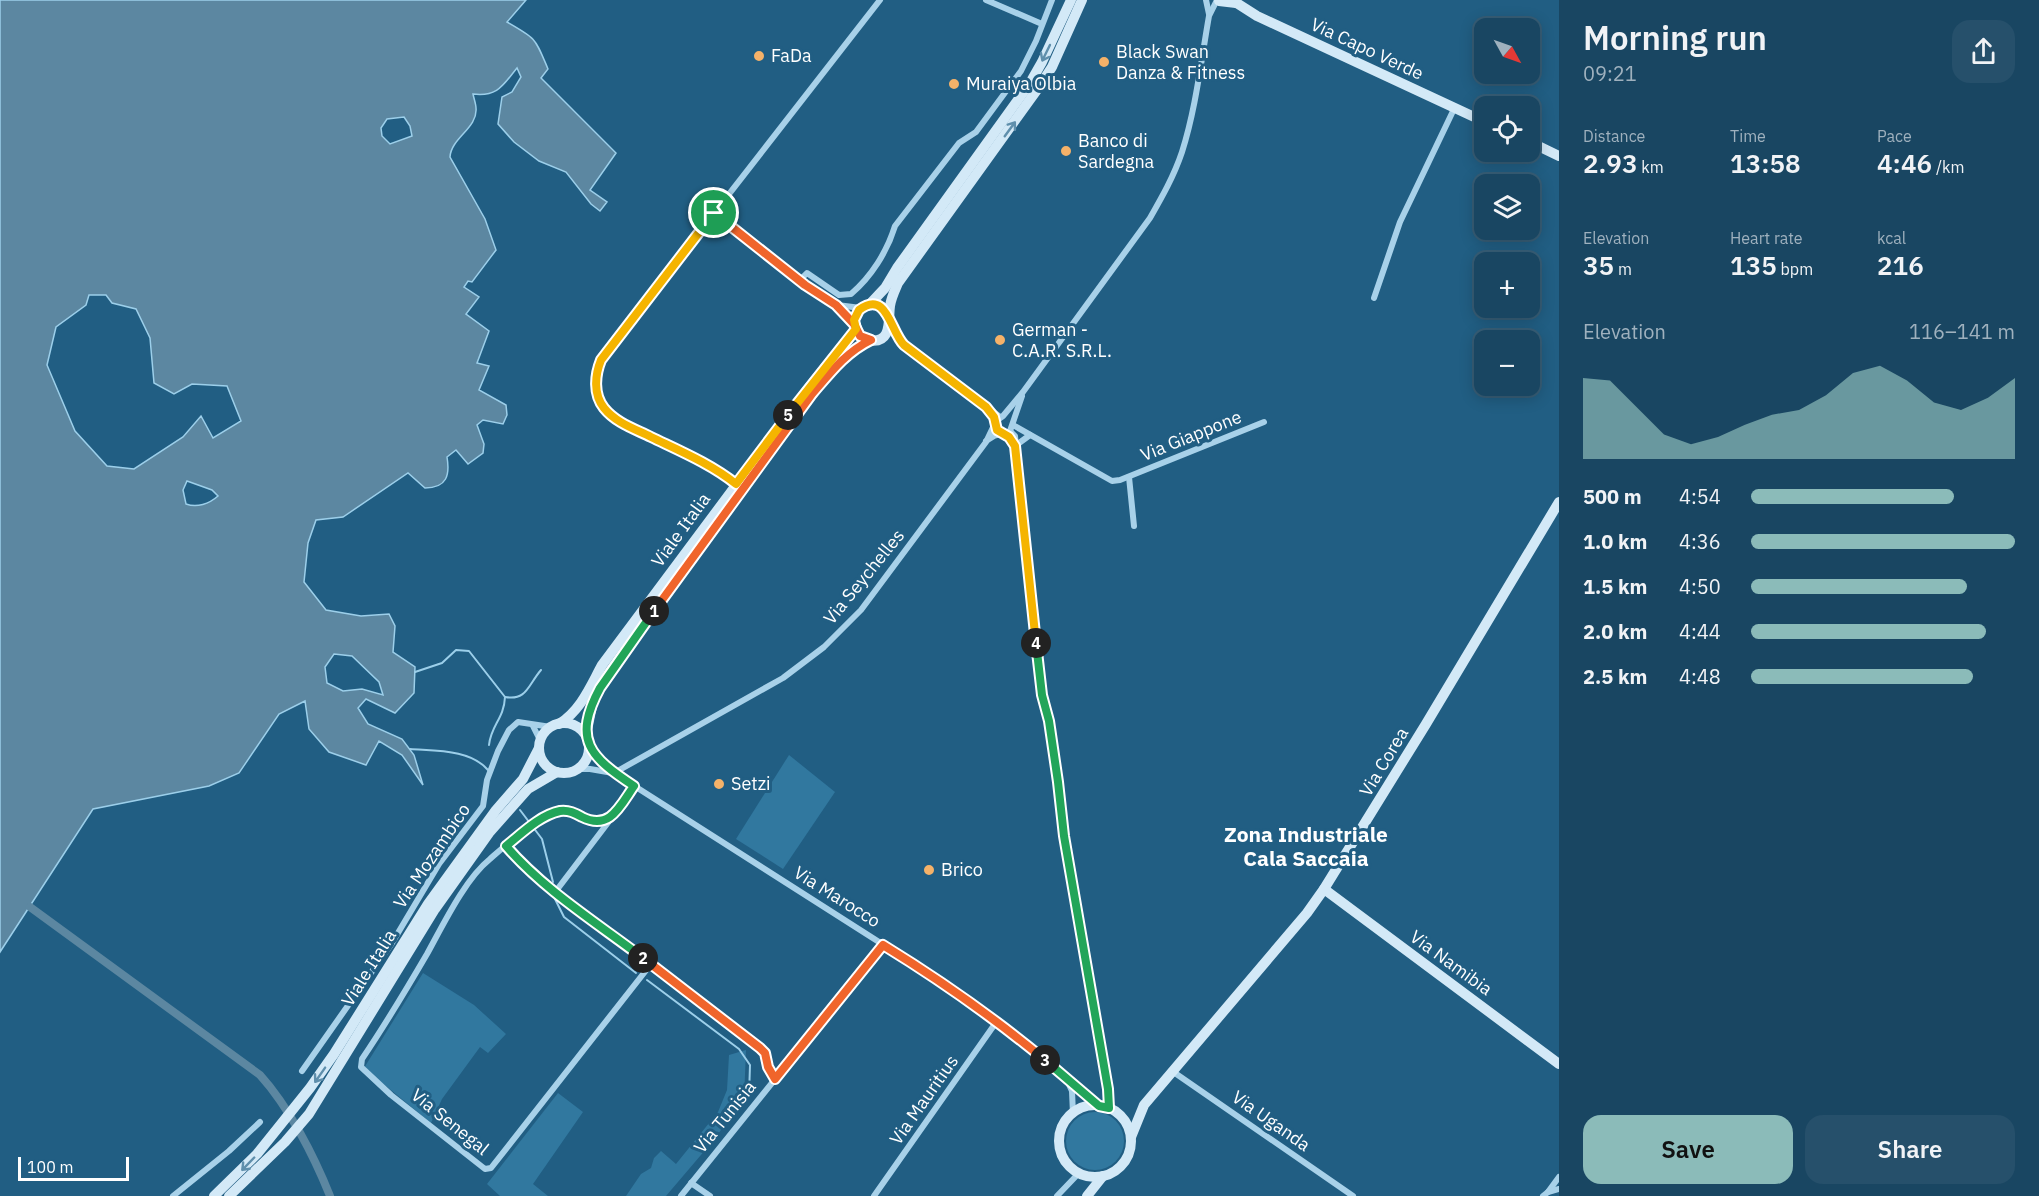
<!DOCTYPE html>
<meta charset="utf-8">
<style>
body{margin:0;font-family:"IBM Plex Sans",sans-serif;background:#26506b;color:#f1f3f6;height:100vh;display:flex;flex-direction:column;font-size:22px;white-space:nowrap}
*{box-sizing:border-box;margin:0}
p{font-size:20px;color:#9fb1be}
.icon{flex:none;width:33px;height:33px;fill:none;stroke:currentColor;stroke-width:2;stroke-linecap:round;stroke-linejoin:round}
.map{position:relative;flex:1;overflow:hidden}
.details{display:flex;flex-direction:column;background:#194662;width:480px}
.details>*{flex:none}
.needle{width:39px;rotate:130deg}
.tools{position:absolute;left:1474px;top:18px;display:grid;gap:12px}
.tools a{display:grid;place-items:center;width:66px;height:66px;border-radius:12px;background:#194662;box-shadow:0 3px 15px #0003,0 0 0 2px #375e77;font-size:30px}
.scale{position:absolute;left:18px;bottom:15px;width:111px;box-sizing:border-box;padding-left:6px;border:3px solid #fff;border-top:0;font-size:16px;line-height:21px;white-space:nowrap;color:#fff;-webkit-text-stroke:4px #215e83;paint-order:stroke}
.pin{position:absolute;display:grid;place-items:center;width:51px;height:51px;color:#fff;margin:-26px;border:3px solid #fff;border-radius:50%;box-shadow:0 2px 6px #0007}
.km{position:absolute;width:30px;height:30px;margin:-15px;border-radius:50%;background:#222;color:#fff;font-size:16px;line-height:30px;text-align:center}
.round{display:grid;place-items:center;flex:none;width:63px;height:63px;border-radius:18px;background:#26506b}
.headline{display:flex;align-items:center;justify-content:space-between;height:102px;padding:0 24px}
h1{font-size:33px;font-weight:600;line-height:45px}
.figures{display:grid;grid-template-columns:repeat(3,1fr);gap:9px;height:102px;padding:6px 24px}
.figures div{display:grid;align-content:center}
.figures b{font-size:26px;font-weight:600}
.figures small{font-size:16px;font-weight:400}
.figures p{font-size:16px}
.chart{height:168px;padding:12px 24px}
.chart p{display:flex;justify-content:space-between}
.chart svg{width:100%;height:108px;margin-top:6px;fill:#8bbbb9;opacity:.7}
.button{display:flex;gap:12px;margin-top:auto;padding:12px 24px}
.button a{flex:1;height:69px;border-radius:18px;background:#8bbbb9;color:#111;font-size:24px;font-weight:600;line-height:69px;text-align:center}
.button a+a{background:#26506b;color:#f1f3f6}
ul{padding:0 24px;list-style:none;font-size:20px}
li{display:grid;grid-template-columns:96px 72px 1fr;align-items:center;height:45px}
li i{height:15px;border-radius:8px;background:#8bbbb9}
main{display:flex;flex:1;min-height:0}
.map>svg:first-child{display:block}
.green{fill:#31789f}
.water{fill:#5c87a1;stroke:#9ccfea;stroke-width:1.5;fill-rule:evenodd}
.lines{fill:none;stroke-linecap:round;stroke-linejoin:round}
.stream{stroke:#9ccfea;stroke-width:2}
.canal{stroke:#5c87a1;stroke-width:8}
.street{stroke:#a8d1e9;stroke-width:6}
.secondary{stroke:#d3e9f7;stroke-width:10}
.oneway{stroke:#5f8fac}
.split-1-casing{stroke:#fff;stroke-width:12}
.split-2-casing{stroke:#fff;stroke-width:12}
.split-3-casing{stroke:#fff;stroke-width:12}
.split-4-casing{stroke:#fff;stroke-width:12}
.split-5-casing{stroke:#fff;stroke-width:12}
.split-6-casing{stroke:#fff;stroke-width:12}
.split-1{stroke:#f0652b;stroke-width:8}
.split-2{stroke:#22a559;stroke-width:8}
.split-3{stroke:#f0652b;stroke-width:8}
.split-4{stroke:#22a559;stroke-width:8}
.split-5{stroke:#f5b400;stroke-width:8}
.split-6{stroke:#f5b400;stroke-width:8}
.poi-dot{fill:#f5b269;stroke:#215e83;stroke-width:2}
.labels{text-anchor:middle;stroke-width:6;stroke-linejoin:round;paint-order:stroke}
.street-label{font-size:18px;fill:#fff;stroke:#215e83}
.poi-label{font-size:18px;fill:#fff;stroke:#215e83;text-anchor:start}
.quarter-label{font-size:21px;font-weight:bold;fill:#fff;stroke:#215e83}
</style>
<main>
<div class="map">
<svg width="1559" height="1196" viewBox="0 0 1559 1196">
<rect width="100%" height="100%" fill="#215e83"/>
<g class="green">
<path d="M789,755L835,792L783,869L736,839Z"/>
<path d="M423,973L474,1005L506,1034L488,1053L480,1047L442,1099L431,1123L364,1068Z"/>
<path d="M746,1050L744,1099L712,1142L666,1196H626L641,1174L651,1168L654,1158L661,1151L676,1164L718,1112L727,1090L729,1055Z"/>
<path d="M558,1093L583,1112L533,1184L548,1196H500L487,1184Z"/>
<circle cx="1095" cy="1141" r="29"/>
</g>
<path class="water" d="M0,0H526L507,22C537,39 535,38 548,69L541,78L616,153L590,190L607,202L600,211L591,204L566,172L539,161L514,142L498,124L502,97L512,92L521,77L517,68C503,85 498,97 473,94C474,99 476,104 476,108C478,128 451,138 450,157L485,219L496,250L472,282L468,281L464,287L479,297L466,314L489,331L477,363L489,366L479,390L506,405L507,415L503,424L483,420L477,425L484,444L483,453L468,464L456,450L447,457C450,475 447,488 425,488L408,473L343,517L316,520L308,543L304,582L326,610L361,616L389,614L395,626L393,652L415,667L414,693L395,713L366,699L358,708L368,724L402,739L414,755L423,785L402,755L379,741L366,765L329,752L309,729L305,701L279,714L239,773L209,786L93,809L0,952ZM404,117L410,126L412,136L390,144L382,136L381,128L387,119ZM89,295H106L112,303L136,309L150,338L154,383L174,394L192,384L227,386L241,421L213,438L201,416L183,437L134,469L107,466L75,431L47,365L56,327L86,305ZM187,481L212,490L218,496C209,504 197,508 186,504L183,490ZM334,654L352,656L379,682L383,695L362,689L343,691L327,683L325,667Z"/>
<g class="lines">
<g class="stream">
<path d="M415,672L442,663L456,650L469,651L505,697C504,719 491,725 489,745"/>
<path d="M505,697C527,701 528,685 541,670"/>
<path d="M410,749C435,751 470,749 488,770"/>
<path d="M520,810L542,839L553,882"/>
<path d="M555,899L564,917L636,973"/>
<path d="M647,980L739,1049L750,1065L749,1096"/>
</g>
<path class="canal" d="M30,907L260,1075C289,1107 314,1156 330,1196"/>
<g class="street">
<path d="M986,0L1042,24"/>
<path d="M1206,0L1209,14"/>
<path d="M714,213L805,285L836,305L854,324"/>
<path d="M799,281L807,273L839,295L851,294C871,277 887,252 895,226L959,143L976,132L1021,71L1036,41L1052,0"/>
<path d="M1374,298L1400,222L1454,109"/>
<path d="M837,305L861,308"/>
<path d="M890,323L897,338L904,345L1000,417"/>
<path d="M1013,425L1112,481L1120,480L1264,422"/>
<path d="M1010,431L1015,436L1042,695L1049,721L1064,836L1108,1089L1109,1108"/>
<path d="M986,441L994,436L1010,431L1022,396"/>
<path d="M1015,446L1030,435"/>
<path d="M1129,477L1134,526"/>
<path d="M737,484L711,467L620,422C590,400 590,376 610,347L880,0"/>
<path d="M533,726L540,740"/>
<path d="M589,747L596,757L614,773L948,986L997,1021L1099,1106"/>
<path d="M577,769H590L613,773"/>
<path d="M614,773L783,678L824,647L861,610L986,442L996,421L1003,416L1023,392L1150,218C1162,197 1174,176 1182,152C1196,108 1201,61 1209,16L1216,2"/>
<path d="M634,786C628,795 621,808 613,816C594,833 574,805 553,813C532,821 507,844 490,859C465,879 443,925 427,954C406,990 385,1025 362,1059L361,1067L391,1095L485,1169L491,1168L651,964"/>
<path d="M506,846L519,861L556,891L761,1048L765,1053L768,1067L775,1079"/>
<path d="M556,891L610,820"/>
<path d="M302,1071L392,943L439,864L483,806L487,780L498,751L509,730L518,722L551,727"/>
<path d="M1172,1071L1353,1196"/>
<path d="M1067,1080L1072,1091L1073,1114"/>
<path d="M691,1183L710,1196"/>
<path d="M1548,1192L1559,1177"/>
<path d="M173,1196L229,1151L260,1122"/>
<path d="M681,1196L883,945"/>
<path d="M874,1196L997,1021"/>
<path d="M1057,1196L1079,1173"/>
<path d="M1543,1196L1548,1192L1559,1189"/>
</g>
<g class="secondary">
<path d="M1232,0L1257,16L1485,122"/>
<path d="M1219,1L1236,3"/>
<path d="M1530,142L1559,156"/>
<path d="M869,305L885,288L897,268L1030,83L1042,62L1071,0"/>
<path d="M889,317L882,307C866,301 853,310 855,327C857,333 861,338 868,340C893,345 888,319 890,306C891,298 895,290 898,283L1039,87L1052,67L1082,0"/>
<path d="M826,378C839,362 852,349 871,340"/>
<circle cx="564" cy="748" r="25"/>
<path d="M559,724C581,710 590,687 602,665L807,390L856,329"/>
<path d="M586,735L593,701L610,671L776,443"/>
<path d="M1324,889L1559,1064"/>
<circle cx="1095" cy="1141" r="36"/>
<path d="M1131,1137L1144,1105L1307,913L1324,889L1426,724L1559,502"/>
<path d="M214,1196L257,1154L310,1088L334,1054L428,904L496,810L523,779L539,748"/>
<path d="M229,1196L285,1142L309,1114L435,909L489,833L528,789L557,772"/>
<path d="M1087,1196L1103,1176"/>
</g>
</g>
<defs><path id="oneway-shaft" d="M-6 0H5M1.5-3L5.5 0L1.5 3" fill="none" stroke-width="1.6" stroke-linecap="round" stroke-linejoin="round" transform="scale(1.5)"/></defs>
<g class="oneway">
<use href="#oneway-shaft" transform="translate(1046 53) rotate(116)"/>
<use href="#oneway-shaft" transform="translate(1010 129) rotate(-54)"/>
<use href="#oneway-shaft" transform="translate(320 1075) rotate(125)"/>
<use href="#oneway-shaft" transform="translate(248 1164) rotate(134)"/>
</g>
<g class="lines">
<g class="split-1-casing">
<path id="split-1" d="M654,611L812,394C830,373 846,352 871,340L860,336L854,324L836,305L805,285L714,213"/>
</g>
<g class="split-2-casing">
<path id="split-2" d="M643,958C597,923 544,890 506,846C521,834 540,815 560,811C569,810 575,813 582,817C610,831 620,806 634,786C590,757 572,740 600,688L654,611"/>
</g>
<g class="split-3-casing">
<path id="split-3" d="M643,958L760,1048L765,1053L768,1067L775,1079L883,945C940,980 993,1017 1045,1060"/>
</g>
<g class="split-4-casing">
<path id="split-4" d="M1036,643L1042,695L1049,721L1058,782L1064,836L1108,1089L1109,1108L1099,1106L1045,1060"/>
</g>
<g class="split-5-casing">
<path id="split-5" d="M788,415L856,329L854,320L859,310C887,289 890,331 904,345L986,407L994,417L997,430L1009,437L1015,446L1036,643"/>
</g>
<g class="split-6-casing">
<path id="split-6" d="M714,213L601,360C595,375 593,394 604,408C616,423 635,429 651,437C680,451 711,464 736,484L788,415"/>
</g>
<use href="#split-1" class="split-1"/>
<use href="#split-2" class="split-2"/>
<use href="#split-3" class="split-3"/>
<use href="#split-4" class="split-4"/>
<use href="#split-5" class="split-5"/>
<use href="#split-6" class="split-6"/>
</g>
<g class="poi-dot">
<circle cx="759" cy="56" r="6"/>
<circle cx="1104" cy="62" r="6"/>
<circle cx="954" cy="84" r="6"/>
<circle cx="1066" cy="151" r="6"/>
<circle cx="1000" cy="340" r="6"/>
<circle cx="719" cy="784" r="6"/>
<circle cx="929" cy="870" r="6"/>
</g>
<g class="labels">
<g class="street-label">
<text transform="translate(1367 49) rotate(25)" y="6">Via Capo Verde</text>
<text transform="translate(1191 436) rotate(-22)" y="6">Via Giappone</text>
<text transform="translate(681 530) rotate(-54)" y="6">Viale Italia</text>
<text transform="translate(864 577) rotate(-51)" y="6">Via Seychelles</text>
<text transform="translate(1384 762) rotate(-59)" y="6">Via Corea</text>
<text transform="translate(432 856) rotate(-56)" y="6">Via Mozambico</text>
<text transform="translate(837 897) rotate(32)" y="6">Via Marocco</text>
<text transform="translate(1451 963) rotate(36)" y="6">Via Namibia</text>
<text transform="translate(369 968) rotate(-58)" y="6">Viale Italia</text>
<text transform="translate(924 1100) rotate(-55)" y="6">Via Mauritius</text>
<text transform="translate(725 1117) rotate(-51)" y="6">Via Tunisia</text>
<text transform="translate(1271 1121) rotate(35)" y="6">Via Uganda</text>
<text transform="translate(450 1122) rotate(39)" y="6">Via Senegal</text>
</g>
<g class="poi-label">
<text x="1116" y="58">Black Swan<tspan x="1116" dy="21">Danza &amp; Fitness</tspan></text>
<text x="771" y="62">FaDa</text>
<text x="966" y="90">Muraiya Olbia</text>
<text x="1078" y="147">Banco di<tspan x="1078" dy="21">Sardegna</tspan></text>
<text x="1012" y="336">German -<tspan x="1012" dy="21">C.A.R. S.R.L.</tspan></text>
<text x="731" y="790">Setzi</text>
<text x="941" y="876">Brico</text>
</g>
<g class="quarter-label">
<text x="1306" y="842">Zona Industriale<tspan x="1306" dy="24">Cala Saccaia</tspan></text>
</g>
</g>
</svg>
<div class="tools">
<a><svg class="needle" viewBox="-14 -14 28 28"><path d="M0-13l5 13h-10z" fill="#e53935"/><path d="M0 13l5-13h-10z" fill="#9fb1be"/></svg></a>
<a><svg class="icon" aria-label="locate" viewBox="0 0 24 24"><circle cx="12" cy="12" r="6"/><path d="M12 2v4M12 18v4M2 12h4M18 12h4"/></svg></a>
<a><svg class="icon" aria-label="layers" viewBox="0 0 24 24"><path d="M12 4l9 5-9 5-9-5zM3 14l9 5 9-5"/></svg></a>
<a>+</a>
<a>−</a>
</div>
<div class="scale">100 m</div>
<div class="pin" style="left:714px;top:213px;background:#1e9e55"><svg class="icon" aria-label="arrive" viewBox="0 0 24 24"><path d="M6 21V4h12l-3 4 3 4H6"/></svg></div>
<b class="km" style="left:654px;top:611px">1</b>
<b class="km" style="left:643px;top:958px">2</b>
<b class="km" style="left:1045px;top:1060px">3</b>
<b class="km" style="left:1036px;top:643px">4</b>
<b class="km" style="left:788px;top:415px">5</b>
</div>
<section class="details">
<div class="headline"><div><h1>Morning run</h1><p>09:21</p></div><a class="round"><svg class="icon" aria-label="share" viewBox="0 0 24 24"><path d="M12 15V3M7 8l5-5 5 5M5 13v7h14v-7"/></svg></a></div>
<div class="figures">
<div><p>Distance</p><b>2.93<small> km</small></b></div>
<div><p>Time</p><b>13:58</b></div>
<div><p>Pace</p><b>4:46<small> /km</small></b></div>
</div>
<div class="figures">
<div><p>Elevation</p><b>35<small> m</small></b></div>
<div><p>Heart rate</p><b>135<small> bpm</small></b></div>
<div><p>kcal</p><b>216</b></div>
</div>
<div class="chart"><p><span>Elevation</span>116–141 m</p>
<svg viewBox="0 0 160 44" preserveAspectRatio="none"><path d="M0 44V11L10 12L20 23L30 34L40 38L50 35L60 30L70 26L80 24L90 18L100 9L110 6L120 12L130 21L140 24L150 19L160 11V44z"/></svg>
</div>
<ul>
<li><b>500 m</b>4:54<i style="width:77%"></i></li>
<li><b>1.0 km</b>4:36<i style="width:100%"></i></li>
<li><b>1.5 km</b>4:50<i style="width:82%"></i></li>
<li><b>2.0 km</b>4:44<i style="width:89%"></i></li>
<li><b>2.5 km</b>4:48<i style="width:84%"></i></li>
</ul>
<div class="button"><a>Save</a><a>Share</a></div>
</section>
</main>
